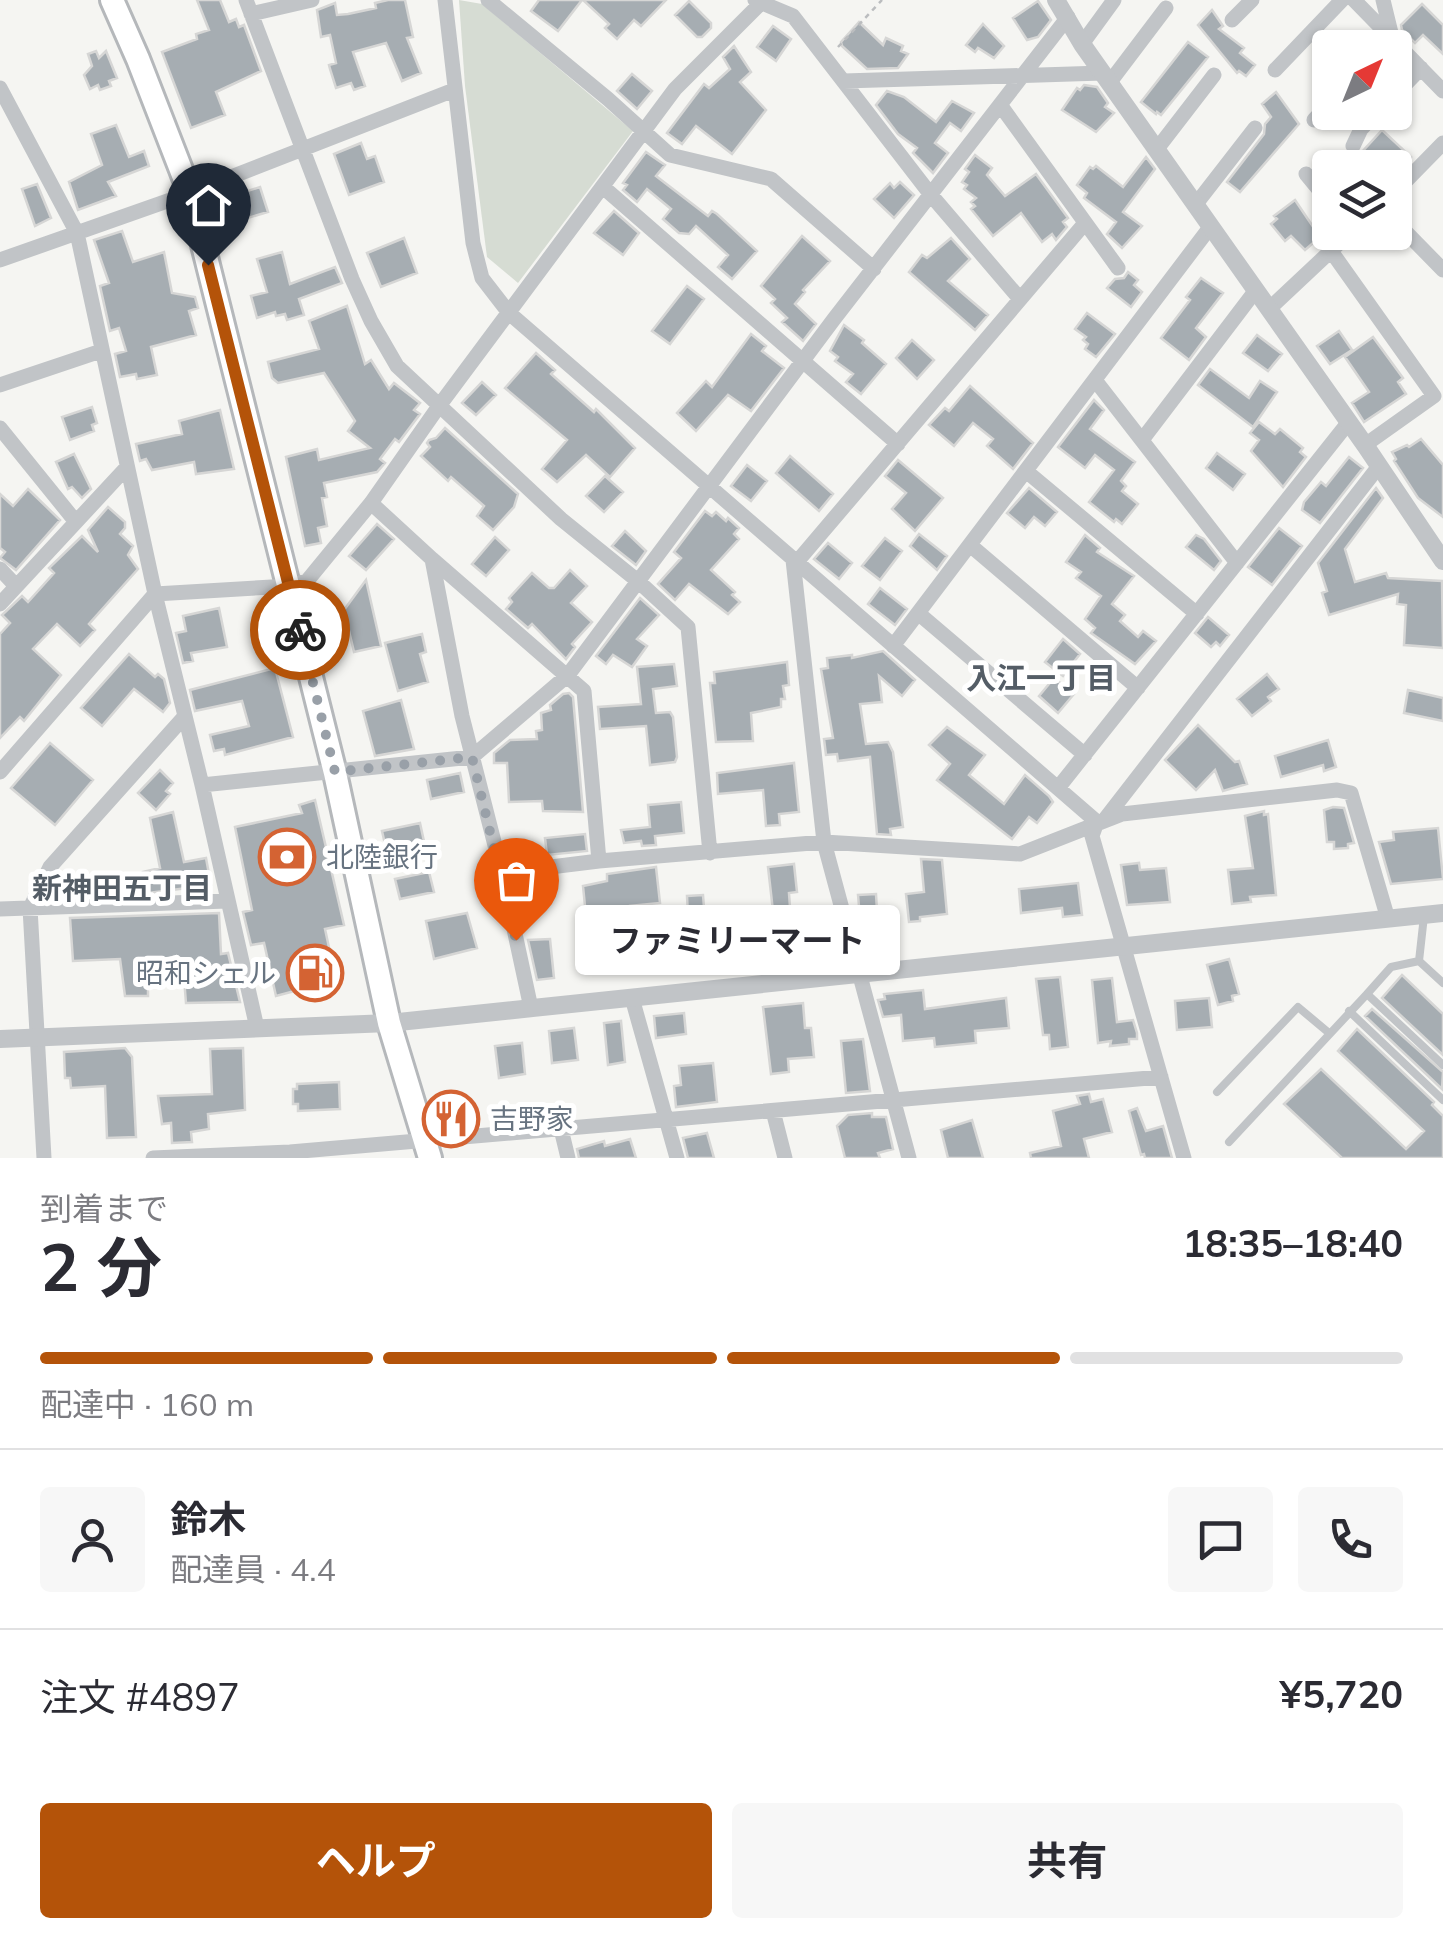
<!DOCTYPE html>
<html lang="ja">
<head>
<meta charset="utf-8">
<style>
	body { margin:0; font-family:Mulish,"Noto Sans JP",sans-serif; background:#f7f7f7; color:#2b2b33; height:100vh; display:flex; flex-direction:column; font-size:38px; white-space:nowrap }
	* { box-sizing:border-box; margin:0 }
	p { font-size:32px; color:#7c7c81 }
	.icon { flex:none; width:55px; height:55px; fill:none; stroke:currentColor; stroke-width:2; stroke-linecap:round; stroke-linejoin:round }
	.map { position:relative; height:1158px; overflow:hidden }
	.panel { display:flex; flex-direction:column; background:#fff; flex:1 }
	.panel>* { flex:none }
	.needle { width:65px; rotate:43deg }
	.controls { position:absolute; left:1312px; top:30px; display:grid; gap:20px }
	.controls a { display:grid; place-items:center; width:100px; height:100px; border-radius:10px; background:#fff; box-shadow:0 2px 8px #0004; font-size:50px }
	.pin { position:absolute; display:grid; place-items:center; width:85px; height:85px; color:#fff; margin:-102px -42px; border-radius:50% 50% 50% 0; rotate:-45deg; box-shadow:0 0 10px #0007 }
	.pin .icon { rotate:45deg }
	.courier { position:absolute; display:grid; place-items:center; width:100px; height:100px; margin:-50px; border:8px solid #b45309; border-radius:50%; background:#fff; color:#222; box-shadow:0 2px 12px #0007 }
	.bubble { position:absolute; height:70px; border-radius:10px; background:#fff; box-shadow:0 2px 8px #0004; font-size:32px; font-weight:700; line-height:70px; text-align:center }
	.summary em { font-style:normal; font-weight:700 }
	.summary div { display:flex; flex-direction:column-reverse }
	.summary { display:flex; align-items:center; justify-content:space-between; height:170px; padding:0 40px }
	h1 { font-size:65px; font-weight:700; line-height:75px }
	.bar { display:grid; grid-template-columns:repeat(4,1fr); gap:15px 10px; align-content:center; height:120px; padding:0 40px }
	.bar i { height:12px; border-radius:8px; background:#e1e1e2 }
	.bar .on { background:#b45309 }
	.bar p { grid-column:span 4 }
	.line { display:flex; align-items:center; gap:25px; padding:0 40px; border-top:2px solid #e1e1e2 }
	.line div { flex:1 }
	.round { display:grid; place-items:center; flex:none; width:105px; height:105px; border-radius:10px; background:#f7f7f7 }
	.primary-button { display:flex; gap:20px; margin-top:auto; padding:20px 40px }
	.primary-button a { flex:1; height:115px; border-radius:10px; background:#b45309; color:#fff; font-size:40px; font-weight:700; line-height:115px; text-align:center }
	.primary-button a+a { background:#f7f7f7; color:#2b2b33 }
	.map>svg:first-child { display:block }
</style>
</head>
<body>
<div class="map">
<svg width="1443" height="1158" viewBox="0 0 1443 1158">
	<rect width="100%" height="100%" fill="#f5f5f2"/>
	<path fill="#d6dcd3" d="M459,0L482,4L633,131L518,283L487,257L465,86Z"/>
	<path fill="#a6adb2" stroke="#d6d6d5" stroke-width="2.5" d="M197,0H220L229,22L236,19L239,27L244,25L261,71L216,92L225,115L191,128L162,52L197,39L196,34L209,30Z
		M388,0H405L413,37L407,38L421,73L402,81L386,43L353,52L365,86L354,90L351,83L336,88L330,69L329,65L336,63L330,35L321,37L317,10L335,3L337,15L348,14L376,8L375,3Z
		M539,0H582L558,31L531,11Z
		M583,0H666L641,26L634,20L617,39L605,28L609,24Z
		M689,1L711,23V28L702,37H697L675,15Z
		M1038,1L1051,20L1038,37L1027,40L1013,18Z
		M1422,4L1443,25V54L1423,35L1415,43L1402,30L1401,25Z
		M1212,10L1223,26L1219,29L1244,48L1240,53L1255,65L1246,76L1239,71L1237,73L1198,25Z
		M859,22L883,45L886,38L903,46L901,51L908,54L898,68L867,69L842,46L841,42Z
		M983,24L1004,46L994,58L978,48L975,52L966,45Z
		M773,26L791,39L776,61L757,47Z
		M1188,42L1208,57L1161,115L1157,112L1156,114L1141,102Z
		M734,46L751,72L740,82L766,110L732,154L696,126L682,144L667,133L704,84L709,88L730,69L723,57Z
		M96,51L99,58L106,51L117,78L109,81L111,86L100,90L98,85L90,89L84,75L92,66L88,54Z
		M632,74L652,91L637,109L617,91Z
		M1084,85L1097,87L1108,103L1105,107L1114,113L1096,132L1062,110L1077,88L1080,90Z
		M887,91L904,97L936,122L952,101L974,113L961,131L950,123L935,143L948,153L933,173L913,153L917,148L898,134L876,105Z
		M1276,92L1299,124L1240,192L1227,182L1264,134L1265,124L1271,117L1262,104Z
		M116,125L129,157L144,151L149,166L108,182L116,196L78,210L69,182L102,165L91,134Z
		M1382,130L1411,157L1401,168H1379L1362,152Z
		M361,143L367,159L375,156L384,182L349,195L334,154Z
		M646,152L665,165L656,176L708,216L712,211L717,214L757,251L732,279L718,267L728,255L696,226L689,234L679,233L663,219L671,209L647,189L637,202L623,190L627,185L623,183Z
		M975,155L992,168L987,175L1005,196L1036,174L1068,218L1063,222L1067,227L1056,240L1052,234L1042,242L1021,213L993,236L971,209L975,206L971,202L976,198L964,189L967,185L962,182L969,172L965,169Z
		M1146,157L1155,169L1123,212L1142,226L1122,248L1107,234L1116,222L1084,198L1087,193L1077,185L1090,167L1093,169L1096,166L1123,187Z
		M900,182L914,195L894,218L874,199L890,183L894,188Z
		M37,184L51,218L35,226L22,189Z
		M260,187L268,212L224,225L220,204L227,202L226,198Z
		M1295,200L1320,237L1305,250L1291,236L1285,241L1271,224L1277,219L1274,216Z
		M614,211L639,233L623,255L594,233Z
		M122,231L133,262L164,252L172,293L195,297L198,308L189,311L196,335L151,347L157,375L137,379L136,374L120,377L115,354L126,351L119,328L110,331L100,286L109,283L94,240Z
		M802,236L830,261L803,290L805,292L795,304L816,324L803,341L782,322L787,318L771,303L775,299L761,286Z
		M404,238L417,273L381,287L367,253Z
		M951,238L970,259L948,281L988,315L975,330L909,272L922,255L927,258Z
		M282,252L290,284L335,267L342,283L299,299L304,315L287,320L285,314L276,316L275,312L257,318L251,296L267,292L257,259Z
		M1128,272L1138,280L1134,285L1142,292L1131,307L1107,288L1115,279L1124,278Z
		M1201,278L1223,293L1196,328L1206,337L1189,360L1161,338L1190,300L1186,297Z
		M687,286L704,299L670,344L652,331Z
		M347,306L365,364L371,360L389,389L394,383L420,403L414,410L420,414L399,442L395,439L380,459L385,463L377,472L324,483L327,497L322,498L327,526L318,528L321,543L305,546L286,457L317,449L319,460L370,448L348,431L355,421L324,373L278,383L272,378L268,362L319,349L309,321Z
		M1087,313L1115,334L1096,357L1085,349L1088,344L1083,340L1086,337L1075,329Z
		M844,325L864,340L862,343L886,364L861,394L846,382L853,374L835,361L838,357L830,351Z
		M1339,331L1352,350L1330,364L1317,346Z
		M751,334L766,346L762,351L784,368L751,411L728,395L696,431L677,413L706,381L712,387Z
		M1257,335L1282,354L1268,371L1243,353Z
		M1373,337L1403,378L1398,382L1406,394L1364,422L1352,403L1369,392L1345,357Z
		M912,340L934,360L917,379L896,358Z
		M536,353L555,370L551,374L594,412L596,409L635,448L610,477L586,455L557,482L542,469L567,440L505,388Z
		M1210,369L1249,398L1260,381L1277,392L1253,427L1198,385Z
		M482,382L496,395L476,415L462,403Z
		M970,386L1033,443L1013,469L987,446L993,439L973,423L954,446L929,425L945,408L949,411Z
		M1094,400L1104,410L1090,429L1135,462L1121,481L1126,486L1122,491L1138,504L1122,524L1116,519L1114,522L1089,502L1114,470L1095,455L1085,468L1058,447Z
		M92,407L97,423L92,425L94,431L70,440L62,417Z
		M220,410L234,469L196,474L194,462L152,470L146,459L140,461L136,444L182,434L179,421Z
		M1259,422L1275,434L1280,429L1303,448L1300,452L1306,457L1283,487L1251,451L1259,440L1250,433Z
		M445,428L518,494L514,507L493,530L477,516L484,506L451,477L448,481L421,456L430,447L427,443L429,440L436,438Z
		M1421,439L1443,465V517L1418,498L1394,461L1396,459L1392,452L1407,445L1409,447Z
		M1217,453L1245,474L1233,490L1206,468Z
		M74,454L91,489L82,498L72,487L68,489L56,462Z
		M790,456L833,494L819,511L776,473Z
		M1349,457L1363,468L1320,523L1302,510L1304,502L1321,482L1326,486Z
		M898,460L943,498L915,531L892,509L906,493L885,476Z
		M747,465L767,481L751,501L731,486Z
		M605,476L623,492L604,512L586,496Z
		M1029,488L1057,512L1045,526L1034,517L1025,528L1007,513Z
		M1376,488L1383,498L1345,549L1355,582L1386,573L1388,578L1442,581L1443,648L1404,645L1406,605L1397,604L1398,594L1329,615L1322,593L1327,591L1318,563Z
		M28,489L60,520L16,570L0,558L5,552L0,548V494L13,506Z
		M108,507L125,522V528L120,534L133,546L128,555L138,569L89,624L95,630L80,646L57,624L33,649L61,675L24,721L20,717L0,738V634L10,623L2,615L22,596L28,602L54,573L49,568L82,536L98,552L88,530Z
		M705,511L712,516L716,512L726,521L728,518L739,528L734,534L739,539L711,570L735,592L732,595L740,602L728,614L689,584L675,600L658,584L681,558L674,552Z
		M377,524L394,539L366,570L349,556Z
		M1279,528L1302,546L1272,585L1248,567Z
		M625,531L646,551L636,565L612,546Z
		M919,534L947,556L937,570L910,546Z
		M1085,535L1100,548L1097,552L1134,576L1112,604L1125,615L1120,621L1138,637L1143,631L1156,641L1135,664L1091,633L1095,628L1085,619L1101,596L1076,578L1081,572L1066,562Z
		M1196,535L1204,539L1221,561L1214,570L1186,547Z
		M495,537L509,550L486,576L472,564Z
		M885,538L902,551L880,580L862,566Z
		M828,543L852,563L839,579L814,559Z
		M570,570L587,586L571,603L592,622L572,644L575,647L566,659L532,624L528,628L506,609L512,602L509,598L532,573L549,588H554Z
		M366,580L381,646L354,652L344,610Z
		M880,588L907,609L895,625L868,604Z
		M640,598L659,615L637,639L647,646L632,667L613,655L606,664L596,656Z
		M219,608L227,647L191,653L193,661L183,663L176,633L186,631L183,616Z
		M1208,617L1229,635L1220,646L1216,642L1211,647L1195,633Z
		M422,634L426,652L420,654L428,682L398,691L385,643Z
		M1063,639L1080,654L1063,676L1045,662Z
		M883,651L915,680L902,696L879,676L882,702L860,704L866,744L888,742L893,752L903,827L890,829L891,835L877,834L870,757L838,761L837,754L826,755L824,739L833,738L821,669L828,668L827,658L852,655V658Z
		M129,654L155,677L158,674L164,679L170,703L163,712L134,689L102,726L81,708Z
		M787,662L789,685L783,686L785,699H781V707L751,713L753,741L716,742L710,683H715L714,672Z
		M674,664L677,686L653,689L656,713L670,712L673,717L677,757L675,762L650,765L646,726L600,729L598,707L641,704L637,667Z
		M275,668L293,737L225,755L224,749L214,751L210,735L249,726L242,701L195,711L190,690Z
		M1267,674L1279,689L1268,697L1271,701L1252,716L1237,699Z
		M1054,678L1074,694L1058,713L1039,696Z
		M1408,690L1443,698V721L1404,713Z
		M569,693L573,697L583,812L543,811L542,801L509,802L507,763H494V753L510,740L537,739L536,731L542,730L541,713L551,710L550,705L563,694Z
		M401,700L414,749L375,756L363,711Z
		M1198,725L1235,762L1239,761L1247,784L1223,791L1215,770L1196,790L1165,760Z
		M947,727L985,755L969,775L1004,804L1025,775L1049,796L1053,802L1037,823L1029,817L1012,839L937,780L950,764L929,745Z
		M1328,740L1336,767L1324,771L1323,765L1281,777L1275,756Z
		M50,743L93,780L55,825L11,788Z
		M794,763L799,812L779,814L780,825L766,826L763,790L718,794L717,773Z
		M160,770L173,783L166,791L170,794L156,810L138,793Z
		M460,773L464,792L431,799L427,780Z
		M315,800L344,925L325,929L336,980L276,996L264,943L251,945L243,912L252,910L235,827L302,813L299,805Z
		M681,802L684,833L655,836L656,845L642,846L641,841L624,843L621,830L650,827L648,805Z
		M1333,807L1344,808L1354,843L1348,844V848L1334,849V842H1327L1324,810Z
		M1264,811V815L1268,814L1276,895L1250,897L1251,902L1232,904L1228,870L1253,868L1245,816Z
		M173,812L184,862L206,858L211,885L148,893L143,872L160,868L150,818Z
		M420,823L425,846L387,853L382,831Z
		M1438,828L1443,879L1391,884L1379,842L1394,840L1393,832Z
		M585,834L587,851L547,855L545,838Z
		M921,859L942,860L947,914L920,917V921L909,922L906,894L924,892Z
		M1139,863L1140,870L1166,868L1170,902L1127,905L1121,865Z
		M794,864L797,892L789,893L791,922L832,918L834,941L776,946V941L747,943L749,954L733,958L728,955L727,945L686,949L683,915H688L687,896L703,895L705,920L730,919V912L773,911L768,867Z
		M656,867L660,903L630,906V930L606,933L604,919L586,916L583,886L607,881V874Z
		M429,872L434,892L400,899L395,879Z
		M1078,883L1082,915L1063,917L1062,908L1021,913L1019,889Z
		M876,894L878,928L861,929L858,895Z
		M219,913L221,954L228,953L240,1002L186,1003L184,978L148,980V996H125L120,959L73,961L70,918Z
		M467,913L477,948L434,959L426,921Z
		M550,939L554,978L537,980L528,940Z
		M1229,959L1239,994L1232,996L1233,1001L1218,1005L1207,965Z
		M1402,975L1443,1014V1055L1382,998Z
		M1060,977L1068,1047L1050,1049L1049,1035H1043L1036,979Z
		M1112,978L1117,1022L1133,1020L1137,1033V1039H1129V1044L1110,1046L1111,1041L1098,1043L1092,980Z
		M923,990L925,1009L1006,998L1009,1028L975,1031L976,1043L935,1047L934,1038L903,1041L901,1015L883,1017L878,1000L885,999L884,994Z
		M1209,998L1212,1027L1177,1030L1175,1001Z
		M803,1003L805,1028H811L814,1057L788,1059L789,1072L771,1074L763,1007Z
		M1372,1009L1443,1072L1442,1089L1365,1016Z
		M684,1013L686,1034L656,1038L654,1016Z
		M621,1021L625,1062L608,1065L604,1023Z
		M574,1028L578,1060L552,1063L549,1031Z
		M1357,1029L1434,1102L1432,1105L1443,1116V1158H1342L1284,1104L1321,1069L1406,1149L1424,1131L1338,1051Z
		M863,1039L870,1091L846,1093L841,1041Z
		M522,1043L525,1074L499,1078L495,1046Z
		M125,1048L132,1057L136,1137L107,1138L105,1086L71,1088L70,1078H65L64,1052Z
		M243,1048L245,1110L208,1114L209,1129L191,1132L192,1142L172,1143L171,1123L162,1124L158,1096L212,1094L210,1049Z
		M713,1063L717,1102L676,1107L674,1086L681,1085L679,1066Z
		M339,1082L340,1109L298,1111V1104H293V1089H297V1084Z
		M1089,1094L1091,1102L1103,1099L1112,1132L1084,1139L1089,1158H1031L1030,1153L1061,1146L1053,1111L1080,1104L1077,1096Z
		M1137,1108L1146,1131L1163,1126L1172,1158H1145L1144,1154L1141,1155L1129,1111Z
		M872,1113V1117H886L893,1149L878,1153L880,1158H845L837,1126L848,1115Z
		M972,1120L983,1158H948L941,1130Z
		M707,1133L714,1158H688L683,1138Z
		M630,1139L636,1158H579L577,1149L604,1141L605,1146Z"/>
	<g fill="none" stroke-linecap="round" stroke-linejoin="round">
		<g stroke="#b5b8bb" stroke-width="28">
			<path id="primary" d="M112,0L138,59L190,193L335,773L389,1023L430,1158"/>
		</g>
		<path stroke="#bbbdbf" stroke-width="2.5" stroke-dasharray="5 5" stroke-linecap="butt" d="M838,47L882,0"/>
		<path stroke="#c1c4c7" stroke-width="8" d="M1419,961L1424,916
			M1443,983L1419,961L1391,967L1367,994L1443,1065
			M1349,1011L1443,1100
			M1217,1092L1298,1007L1329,1033
			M1229,1142L1367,994"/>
		<path stroke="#c1c4c7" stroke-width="15" d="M246,0L352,279L371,321L397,366L561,519L639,582L688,627L710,853
			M445,0L473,243L482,278L509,313L1097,822
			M488,0L608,99L670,155L771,179L874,269
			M755,0L793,16L931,195L1020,299
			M1354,0L1443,91
			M1383,0L1392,37
			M251,14L312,0
			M1232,20L1252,0
			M1082,44L1114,0
			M1275,70L1342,0
			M844,81L1103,73
			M1110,82L1166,8
			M0,88L77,233L155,594L202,785L257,1028
			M1395,95L1421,68
			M1001,106L1118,268
			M1314,120L1330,103
			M1353,146L1361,129L1377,112
			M1157,149L1214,75
			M1306,174L1330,203
			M603,187L898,444
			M1395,192L1443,143
			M1196,204L1255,128
			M1395,221L1443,270
			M1331,251L1434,396L1365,445
			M0,260L190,193L454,90
			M1269,309L1351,232
			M1095,380L1237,563
			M0,385L101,351
			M0,428L76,522
			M1142,440L1256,290
			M1026,471L1197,614
			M371,503L432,559L462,716L502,873L531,1008
			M970,545L1138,688
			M432,559L584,691L599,861
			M793,560L824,842L909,1158
			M796,563L1085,223
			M0,569L16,586
			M0,604L127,467
			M918,613L1085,755
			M893,646L1211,226
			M0,772L155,594L289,586L307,581L371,503L439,406L675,89L761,3
			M202,785L472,757L568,675L834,319L1068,17
			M1058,788L1348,423
			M1105,819L1379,466
			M1097,822L1092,836L1184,1158
			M502,873L599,861L824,842L1020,854L1122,814L1337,790L1351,793L1388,919
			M0,909L227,901
			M632,998L677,1158
			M773,1111L785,1158
			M561,1129L568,1158
			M44,1158L30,908L50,867L185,716
			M153,1158L290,1152L1161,1077"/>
		<path stroke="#c1c4c7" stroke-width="18" d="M1056,0L1082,44L1365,445L1443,561
			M0,1039L389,1023L1443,913"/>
		<use href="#primary" stroke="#fff" stroke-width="22"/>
	</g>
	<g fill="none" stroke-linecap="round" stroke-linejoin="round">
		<path stroke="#99a0a8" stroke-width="10" stroke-dasharray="0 18" d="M300,630L335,772L472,757L516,940"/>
		<path stroke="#b45309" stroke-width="12" d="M208,265L300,630"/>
	</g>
	<defs>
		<g id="bank-ring" transform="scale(2.875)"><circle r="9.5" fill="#fff" stroke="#d46333" stroke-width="1.5"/><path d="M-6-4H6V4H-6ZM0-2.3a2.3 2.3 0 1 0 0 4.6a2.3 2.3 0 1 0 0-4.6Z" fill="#d46333"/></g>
		<g id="fuel-ring" transform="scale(2.875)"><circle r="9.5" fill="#fff" stroke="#d46333" stroke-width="1.5"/><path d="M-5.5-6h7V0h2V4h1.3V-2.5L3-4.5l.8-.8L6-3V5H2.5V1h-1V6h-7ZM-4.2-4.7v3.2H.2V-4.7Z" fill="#d46333"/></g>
		<g id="restaurant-ring" transform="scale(2.875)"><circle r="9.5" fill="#fff" stroke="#d46333" stroke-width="1.5"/><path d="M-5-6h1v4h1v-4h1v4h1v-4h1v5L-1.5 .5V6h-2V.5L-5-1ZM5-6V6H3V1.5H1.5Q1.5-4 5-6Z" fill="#d46333"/></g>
	</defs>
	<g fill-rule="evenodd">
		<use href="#bank-ring" x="287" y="857"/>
		<use href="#fuel-ring" x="315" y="973"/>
		<use href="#restaurant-ring" x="451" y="1119"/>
	</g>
	<g text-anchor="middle" stroke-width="10" stroke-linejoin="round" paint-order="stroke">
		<g font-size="28" fill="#677380" stroke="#fff" text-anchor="start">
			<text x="326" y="867">北陸銀行</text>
			<text x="276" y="983" text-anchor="end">昭和シェル</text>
			<text x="490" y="1129">吉野家</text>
		</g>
		<g font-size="30" font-weight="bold" fill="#545d66" stroke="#fff">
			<text x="1041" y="689">入江一丁目</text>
			<text x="122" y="899">新神田五丁目</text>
		</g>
	</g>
</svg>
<div class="controls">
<a><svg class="needle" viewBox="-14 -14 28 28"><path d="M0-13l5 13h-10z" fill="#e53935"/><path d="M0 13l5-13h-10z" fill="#7c7c81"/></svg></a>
<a><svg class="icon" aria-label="layers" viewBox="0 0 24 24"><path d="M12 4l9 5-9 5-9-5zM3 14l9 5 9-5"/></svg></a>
</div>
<div class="pin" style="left:516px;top:940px;background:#ea580c"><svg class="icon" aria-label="bag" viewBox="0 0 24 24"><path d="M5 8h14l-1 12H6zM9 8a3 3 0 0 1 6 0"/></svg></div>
<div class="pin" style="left:208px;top:265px;background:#1f2937"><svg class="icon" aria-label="home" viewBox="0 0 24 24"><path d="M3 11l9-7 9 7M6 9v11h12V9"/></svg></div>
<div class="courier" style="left:300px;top:630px"><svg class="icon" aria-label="bike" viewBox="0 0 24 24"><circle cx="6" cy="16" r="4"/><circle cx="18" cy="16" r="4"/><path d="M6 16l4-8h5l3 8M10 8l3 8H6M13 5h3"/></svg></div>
<div class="bubble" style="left:575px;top:905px;width:325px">ファミリーマート</div>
</div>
<section class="panel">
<div class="summary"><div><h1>2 分</h1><p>到着まで</p></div><em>18:35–18:40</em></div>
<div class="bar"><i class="on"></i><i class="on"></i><i class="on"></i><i></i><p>配達中 · 160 m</p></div>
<div class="line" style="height:180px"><a class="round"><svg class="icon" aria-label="person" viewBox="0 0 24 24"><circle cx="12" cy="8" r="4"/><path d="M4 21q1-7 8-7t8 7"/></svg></a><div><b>鈴木</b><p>配達員 · 4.4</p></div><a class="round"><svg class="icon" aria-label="chat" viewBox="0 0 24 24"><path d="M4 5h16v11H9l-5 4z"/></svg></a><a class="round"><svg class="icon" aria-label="phone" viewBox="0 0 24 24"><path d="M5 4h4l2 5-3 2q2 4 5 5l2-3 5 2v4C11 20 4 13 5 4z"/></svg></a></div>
<div class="line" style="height:130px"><div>注文 #4897</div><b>¥5,720</b></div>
<div class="primary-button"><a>ヘルプ</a><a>共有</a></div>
</section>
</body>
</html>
